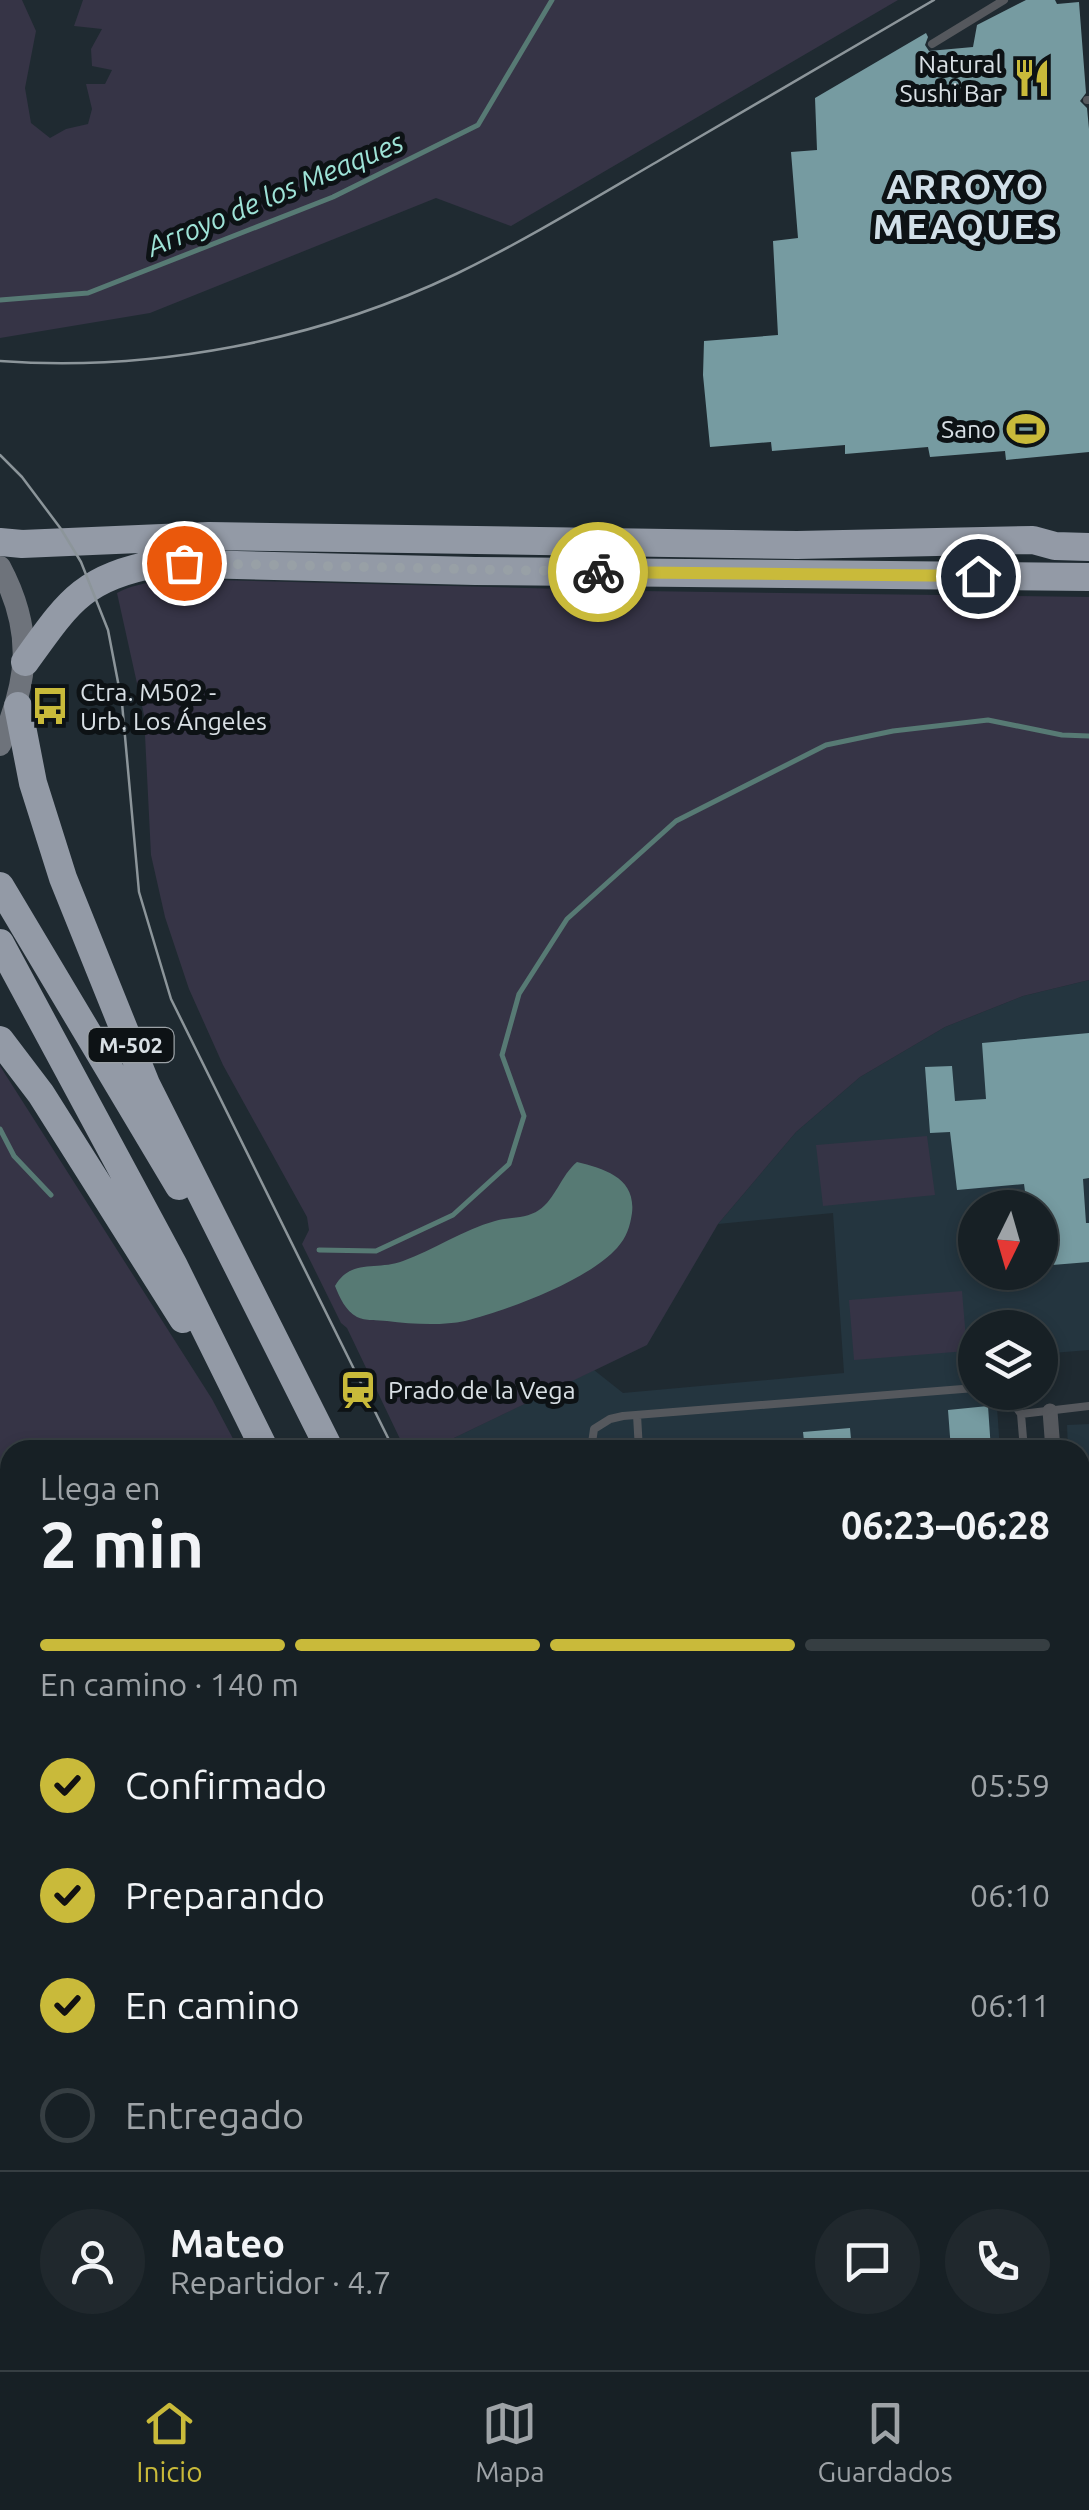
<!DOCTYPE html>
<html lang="es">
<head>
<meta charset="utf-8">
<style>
	body { margin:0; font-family:Ubuntu,sans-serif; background:#20282d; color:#f1f3f6; height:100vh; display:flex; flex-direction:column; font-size:38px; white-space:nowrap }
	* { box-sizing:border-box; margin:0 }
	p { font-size:32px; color:#9ea3a7 }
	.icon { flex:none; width:55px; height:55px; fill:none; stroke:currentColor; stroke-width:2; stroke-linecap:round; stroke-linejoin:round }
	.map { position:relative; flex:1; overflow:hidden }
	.sheet { position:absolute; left:0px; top:1440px; width:1090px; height:930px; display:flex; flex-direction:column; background:#172025; border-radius:30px 30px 0 0; box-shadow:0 5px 15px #0003,0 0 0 2px #363e42 }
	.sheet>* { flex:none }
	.needle { width:65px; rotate:185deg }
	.tools { position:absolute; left:958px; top:1190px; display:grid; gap:20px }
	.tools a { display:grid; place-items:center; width:100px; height:100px; border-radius:50%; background:#172025; box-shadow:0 5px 15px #0003,0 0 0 2px #363e42; font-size:50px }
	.pin { position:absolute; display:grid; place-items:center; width:85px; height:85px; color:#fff; margin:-42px; border:5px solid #fff; border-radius:50%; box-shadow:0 2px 10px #0007 }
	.courier { position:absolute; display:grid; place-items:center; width:100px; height:100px; margin:-50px; border:8px solid #c9ba3a; border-radius:50%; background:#fff; color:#222; box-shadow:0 2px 12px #0007 }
	.head em { font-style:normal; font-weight:700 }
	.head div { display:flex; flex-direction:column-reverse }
	.head { display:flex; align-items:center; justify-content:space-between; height:170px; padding:0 40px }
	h1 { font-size:65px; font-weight:700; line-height:75px }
	.bar { display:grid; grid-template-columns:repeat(4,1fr); gap:15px 10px; align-content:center; height:120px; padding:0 40px }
	.bar i { height:12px; border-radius:8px; background:#363e42 }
	.bar .active { background:#c9ba3a }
	.bar p { grid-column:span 4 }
	.line { display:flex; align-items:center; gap:25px; padding:0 40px; border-top:2px solid #363e42 }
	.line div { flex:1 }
	.round { display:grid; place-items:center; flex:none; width:105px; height:105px; border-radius:52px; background:#20282d }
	ol { padding:0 40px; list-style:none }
	li { display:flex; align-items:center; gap:30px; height:110px }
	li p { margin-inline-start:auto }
	li .icon { padding:10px; border-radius:50%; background:#c9ba3a; color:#111; stroke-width:4 }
	li:last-child { color:#9ea3a7 }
	li i { width:55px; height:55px; border:5px solid #363e42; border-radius:50% }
	.tabs { display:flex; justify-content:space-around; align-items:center; height:140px; border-top:2px solid #363e42; background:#172025; font-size:28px; color:#9ea3a7 }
	.tabs a { display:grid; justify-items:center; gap:5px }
	.tabs .active { color:#c9ba3a }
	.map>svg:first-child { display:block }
</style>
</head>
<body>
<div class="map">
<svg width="1089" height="2370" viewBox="0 0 1089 2370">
	<rect width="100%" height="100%" fill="#1f2a31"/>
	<path fill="#24353f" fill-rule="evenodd" d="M1089,980V1350L1040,1354V1328H975V1392L1034,1393L1035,1402L997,1407L1000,1450H429L594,1370L623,1393L844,1373L833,1213L718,1224L796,1132L860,1077L945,1027L1023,996ZM975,1208H1040V1272H975Z
		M1089,1424V1773L1080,1774V1450H1068L1067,1425Z"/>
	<path fill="#363446" d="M0,0H22L36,31L25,88L31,123L50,138L66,129L88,124L92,109L86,84H105L112,70L92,66L91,49L102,29L74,26L83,0H898L511,226L436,198L150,313L0,338Z
		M217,580L640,591L1089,597V980L1023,996L945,1027L860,1077L796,1132L718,1224L647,1345L429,1450H411L400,1439L347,1328L341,1323L302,1244L309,1230L307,1217L223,1065L189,989L165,917L151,855L144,715L117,593C147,577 183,581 217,580Z
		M0,1066L212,1399L239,1450H10V1676L0,1658Z
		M927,1136L935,1195L823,1206L816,1145Z
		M962,1291L967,1351L854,1360L849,1300Z
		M1080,1839H1089V2245L1080,2243Z"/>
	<path fill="#577a74" d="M577,1162C605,1169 636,1178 632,1213C630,1226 627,1237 617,1248C587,1281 508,1310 465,1321C441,1326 411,1324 387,1321C378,1320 365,1321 357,1317C345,1310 340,1298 335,1286C351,1258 377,1271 403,1261C433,1250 463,1230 495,1221C509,1217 526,1219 539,1210C555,1200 561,1175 577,1162Z"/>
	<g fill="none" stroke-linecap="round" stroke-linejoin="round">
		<path stroke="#577a74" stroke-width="5" d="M0,300L88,293L333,197L478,125L552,0
			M0,1129L14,1156L51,1195
			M319,1250L376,1251L453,1215L509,1164L524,1116L502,1055L519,994L567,919L676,821L826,745L893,731L988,720L1062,735L1089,736"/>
	</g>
	<path fill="#769ba1" d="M1026,0H1055L1057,4L1079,2L1086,93L1080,101L1087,108L1089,129V452L1006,460L1005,451L930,457L928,447L845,454V445L772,451L771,442L710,447L703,375L704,341L778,335L773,241L798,238L791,152L817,150L815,98L926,33L928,37L925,45L929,51L973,47L977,25Z
		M1089,1033V1178L1083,1179L1086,1223H1089V1262L1040,1266V1205L1027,1206L1024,1184L957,1190L950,1132L930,1133L925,1067L952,1066L955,1101L986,1099L982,1043Z
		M988,1406L991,1450H951L948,1410Z
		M850,1428L852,1450H805L803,1432Z"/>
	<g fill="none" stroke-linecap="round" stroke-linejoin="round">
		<path stroke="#55585d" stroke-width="8" d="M932,44L1004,0
			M1087,100H1089
			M1005,1392L1021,1414
			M637,1415L639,1450
			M591,1450L594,1429L610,1419L623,1416L975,1388
			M1024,1450L1021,1414L1089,1406"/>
		<path stroke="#55585d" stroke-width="15" d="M1050,1411L1053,1450
			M0,1668L10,1685
			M1080,1802L1089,1803
			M1080,1826L1089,1827
			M0,2034L10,2031
			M0,2171L10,2168
			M0,2306L10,2302
			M58,2360L60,2370
			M239,2360L241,2370
			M265,2360L267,2370"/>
		<path stroke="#6e737b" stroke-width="22" d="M0,567C34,631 29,681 0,745"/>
		<path stroke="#939aa6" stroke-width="28" d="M0,542L22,544L209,536L797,545L1033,540L1055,546L1089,547
			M25,662C69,601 82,578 159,563L475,571L1089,577
			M18,706L33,783L63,878L146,1084L330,1450
			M0,886L179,1186
			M0,943L174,1266L265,1450
			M0,1040L41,1094L183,1319
			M743,2360L748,2370
			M801,2360L806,2370"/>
		<path stroke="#8c959a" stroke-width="2.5" d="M0,361C154,372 316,341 456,274C526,240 593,199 660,160C752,106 843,53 934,0
			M0,455L22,477L61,529L81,562L108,630L122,703L139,892L171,999L394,1450
			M711,2360L716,2370"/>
	</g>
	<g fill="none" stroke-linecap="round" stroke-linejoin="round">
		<path stroke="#98a0a6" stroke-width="10" stroke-dasharray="0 18" d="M184,563L598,572"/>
		<path stroke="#c9ba3a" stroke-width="12" d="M598,572L978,576"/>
	</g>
	<defs>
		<g id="restaurant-bare" transform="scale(3)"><path d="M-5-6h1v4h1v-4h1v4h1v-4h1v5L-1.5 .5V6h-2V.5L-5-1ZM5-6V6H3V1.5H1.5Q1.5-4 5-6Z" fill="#c9ba3a" stroke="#0d1215" stroke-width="2.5" paint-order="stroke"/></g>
		<g id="stadium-bare" transform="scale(3)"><path d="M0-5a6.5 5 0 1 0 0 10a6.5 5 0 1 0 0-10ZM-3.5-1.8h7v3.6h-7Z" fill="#c9ba3a" stroke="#0d1215" stroke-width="2.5" paint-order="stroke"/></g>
		<g id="bus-bare" transform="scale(3)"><path d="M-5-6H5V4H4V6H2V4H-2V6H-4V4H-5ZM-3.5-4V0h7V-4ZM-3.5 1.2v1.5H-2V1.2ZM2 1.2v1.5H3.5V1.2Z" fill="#c9ba3a" stroke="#0d1215" stroke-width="2.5" paint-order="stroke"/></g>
		<g id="station-bare" transform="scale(3)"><path d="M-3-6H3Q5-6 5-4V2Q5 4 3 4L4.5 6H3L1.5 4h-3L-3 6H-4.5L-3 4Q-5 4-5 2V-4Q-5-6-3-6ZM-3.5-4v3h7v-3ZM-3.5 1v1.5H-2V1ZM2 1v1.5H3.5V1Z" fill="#c9ba3a" stroke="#0d1215" stroke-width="2.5" paint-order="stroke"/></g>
	</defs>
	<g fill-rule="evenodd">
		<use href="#restaurant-bare" x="1032" y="78"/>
		<use href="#stadium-bare" x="1026" y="429"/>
		<use href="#bus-bare" x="50" y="706"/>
		<use href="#station-bare" x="358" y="1390"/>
	</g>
	<g text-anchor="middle" stroke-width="10" stroke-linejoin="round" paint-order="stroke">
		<rect fill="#0d1215" stroke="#9ca2a7" stroke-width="2.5" x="88.5" y="1028" width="85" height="34" rx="8"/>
		<g font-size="22" font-weight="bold" fill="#d9e0e5">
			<text x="131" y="1053">M-502</text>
		</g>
		<g font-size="25" fill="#d9e0e5" stroke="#0d1215" text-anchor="end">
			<text x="1002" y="73">Natural<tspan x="1002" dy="29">Sushi Bar</tspan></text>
			<text x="996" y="438">Sano</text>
			<text x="80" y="701" text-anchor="start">Ctra. M502 -<tspan x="80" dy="29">Urb. Los Ángeles</tspan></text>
			<text x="388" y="1399" text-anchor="start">Prado de la Vega</text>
		</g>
		<g font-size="28" font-style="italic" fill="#9ee3d7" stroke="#0d1215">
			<text transform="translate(275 194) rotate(-23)" y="10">Arroyo de los Meaques</text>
		</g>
		<g font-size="35" font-weight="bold" letter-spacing="2.5" fill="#d1dfe8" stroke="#0d1215">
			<text x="966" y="199">ARROYO<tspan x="966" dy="40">MEAQUES</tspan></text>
		</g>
	</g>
</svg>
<div class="tools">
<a><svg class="needle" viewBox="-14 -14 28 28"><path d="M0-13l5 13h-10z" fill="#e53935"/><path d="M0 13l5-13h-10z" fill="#9ea3a7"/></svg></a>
<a><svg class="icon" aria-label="layers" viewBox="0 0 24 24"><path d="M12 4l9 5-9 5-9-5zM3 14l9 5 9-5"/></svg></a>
</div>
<div class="pin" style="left:184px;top:563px;background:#ea580c"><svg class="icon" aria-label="bag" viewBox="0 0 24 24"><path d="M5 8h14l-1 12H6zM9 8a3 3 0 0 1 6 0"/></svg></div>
<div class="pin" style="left:978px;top:576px;background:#1f2937"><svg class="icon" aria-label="home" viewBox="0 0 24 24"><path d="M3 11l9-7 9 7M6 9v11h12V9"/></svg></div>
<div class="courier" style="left:598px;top:572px"><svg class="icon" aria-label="bike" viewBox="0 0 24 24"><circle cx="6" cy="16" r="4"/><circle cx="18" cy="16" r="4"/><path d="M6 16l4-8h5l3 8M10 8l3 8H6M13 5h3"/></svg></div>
<section class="sheet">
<div class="head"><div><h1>2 min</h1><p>Llega en</p></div><em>06:23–06:28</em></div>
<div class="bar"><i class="active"></i><i class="active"></i><i class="active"></i><i></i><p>En camino · 140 m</p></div>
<ol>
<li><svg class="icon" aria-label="check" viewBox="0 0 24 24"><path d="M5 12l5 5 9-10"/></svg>Confirmado<p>05:59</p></li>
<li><svg class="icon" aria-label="check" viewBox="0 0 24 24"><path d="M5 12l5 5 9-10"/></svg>Preparando<p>06:10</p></li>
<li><svg class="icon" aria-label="check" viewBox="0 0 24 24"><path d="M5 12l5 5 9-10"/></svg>En camino<p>06:11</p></li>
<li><i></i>Entregado</li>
</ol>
<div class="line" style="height:180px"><a class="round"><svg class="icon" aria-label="person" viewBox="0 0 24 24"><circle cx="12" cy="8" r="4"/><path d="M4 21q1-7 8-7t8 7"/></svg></a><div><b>Mateo</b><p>Repartidor · 4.7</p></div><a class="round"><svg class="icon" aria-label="chat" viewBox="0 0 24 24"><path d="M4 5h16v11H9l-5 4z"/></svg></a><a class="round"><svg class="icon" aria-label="phone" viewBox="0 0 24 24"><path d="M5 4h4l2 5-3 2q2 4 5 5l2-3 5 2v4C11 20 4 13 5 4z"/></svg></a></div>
</section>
</div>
<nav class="tabs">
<a class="active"><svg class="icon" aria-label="home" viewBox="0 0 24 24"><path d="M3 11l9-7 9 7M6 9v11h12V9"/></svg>Inicio</a>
<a><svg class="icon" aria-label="map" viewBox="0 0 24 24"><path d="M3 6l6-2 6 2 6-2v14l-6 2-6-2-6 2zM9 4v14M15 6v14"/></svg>Mapa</a>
<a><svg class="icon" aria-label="saved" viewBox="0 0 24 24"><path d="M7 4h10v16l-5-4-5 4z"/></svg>Guardados</a>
</nav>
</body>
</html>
